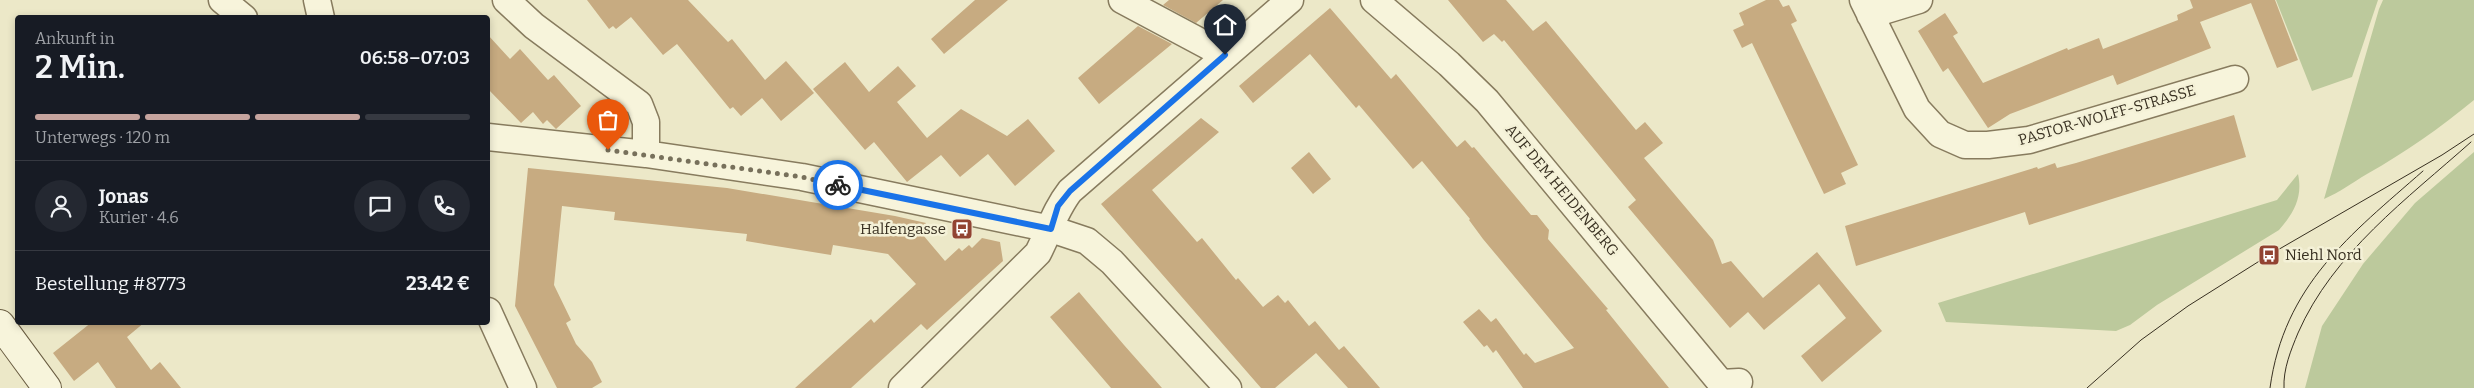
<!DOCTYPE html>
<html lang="de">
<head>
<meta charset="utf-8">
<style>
	body { margin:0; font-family:Bitter,serif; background:#242831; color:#f1f3f6; height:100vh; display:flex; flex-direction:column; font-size:19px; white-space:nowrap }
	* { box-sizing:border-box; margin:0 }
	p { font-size:16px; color:#9ea1a6 }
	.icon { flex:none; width:28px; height:28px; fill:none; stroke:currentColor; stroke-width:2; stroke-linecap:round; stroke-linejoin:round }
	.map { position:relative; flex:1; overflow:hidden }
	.sheet { position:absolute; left:15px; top:15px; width:475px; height:310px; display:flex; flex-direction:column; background:#171b24; border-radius:5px; box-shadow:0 2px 8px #0003 }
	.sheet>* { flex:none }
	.pin { position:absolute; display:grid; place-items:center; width:42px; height:42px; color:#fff; margin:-51px -21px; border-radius:50% 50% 50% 0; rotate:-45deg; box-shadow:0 0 5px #0007 }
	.pin .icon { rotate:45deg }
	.courier { position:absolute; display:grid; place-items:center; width:50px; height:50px; margin:-25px; border:4px solid #1a73e8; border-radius:50%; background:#fff; color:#222; box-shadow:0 1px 6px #0007 }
	.summary em { font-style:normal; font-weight:600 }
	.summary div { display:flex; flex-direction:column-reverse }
	.summary { display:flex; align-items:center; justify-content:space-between; height:85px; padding:0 20px }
	h1 { font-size:32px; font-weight:600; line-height:38px }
	.bar { display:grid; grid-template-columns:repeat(4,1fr); gap:8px 5px; align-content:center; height:60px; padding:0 20px }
	.bar i { height:6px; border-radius:4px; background:#363941 }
	.bar .selected { background:#c6a49e }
	.bar p { grid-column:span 4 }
	.line { display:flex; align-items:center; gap:12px; padding:0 20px; border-top:1px solid #363941 }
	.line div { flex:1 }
	.round { display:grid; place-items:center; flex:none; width:52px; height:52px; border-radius:26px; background:#242831 }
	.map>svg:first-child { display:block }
</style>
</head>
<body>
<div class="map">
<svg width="2474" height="388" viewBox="0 0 2474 388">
	<rect width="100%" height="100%" fill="#ece8c8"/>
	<path fill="#bcc99c" d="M2276,0H2378L2352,77L2312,91Z
		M2383,0H2474V100C2440,128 2406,152 2367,174C2352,183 2340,192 2324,199L2379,9Z
		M2474,152V388H2305L2322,326L2363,264L2415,203Z
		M2298,174C2303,197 2294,213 2279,230L2157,305L2130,325L2116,331L1946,322L1938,303L2277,200Z"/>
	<path fill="#c7ab81" d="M587,0H688L728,42L732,39L765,80L786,61L814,93L781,121L762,98L741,116L733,107L730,109L677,44L663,55L631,17L616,29L613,26L609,29Z
		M975,0H1008L944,54L931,39Z
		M1169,0H1223L1196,23L1163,5Z
		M1448,0H1506L1533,31L1546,21L1636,130L1645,122L1663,143L1644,158L1713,240L1722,264L1731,261L1763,298L1817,252L1882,331L1822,382L1801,356L1846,318L1819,284L1764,330L1748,312L1730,328L1628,207L1636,200L1504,40L1502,42L1494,34L1483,42Z
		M1766,0H1779L1783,7L1789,5L1797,21L1791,24L1858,165L1841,173L1846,184L1824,194L1752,43L1742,48L1733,30L1744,25L1739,13Z
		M2190,0H2275L2298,60L2277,68L2251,3L2200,22L2211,48L2117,85L2113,75L2010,114L1988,128L1948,68L1943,72L1918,31L1945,13L1958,33L1953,36L1983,83L2067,48L2068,50L2099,38L2103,49L2178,20L2177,15L2193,8Z
		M1330,8L1391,79L1396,74L1457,147L1465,140L1472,148L1474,147L1531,215H1537L1549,230L1548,239L1608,309L1606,310L1669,388H1523L1496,350L1493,353L1487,345L1484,347L1463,322L1479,309L1491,322L1496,318L1524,355L1526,353L1535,363L1574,348L1483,239L1469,220L1470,219L1422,161L1413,169L1359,105L1356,108L1310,54L1253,103L1239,86Z
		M1138,26L1172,44L1099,104L1078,78Z
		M488,35L510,59L520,49L548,80L554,75L581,106L556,129L547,120L543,124L533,112L521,123L488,89Z
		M845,62L869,92L898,66L916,86L897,102L927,138L961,109L1007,136L1028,119L1055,151L1015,186L988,154L960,177L941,155L907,182L874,142L865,150L813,89Z
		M2234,115L2246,157L2029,225L2025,212L1856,266L1845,226L2037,167L2038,169L2055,163L2057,168L2076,163Z
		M1201,118L1219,132L1152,190L1197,242L1202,238L1236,280L1238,278L1263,307L1278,295L1285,303L1288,300L1309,326L1315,321L1339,350L1344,346L1380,388H1348L1316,353L1275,388H1261L1101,204Z
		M1309,152L1331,179L1313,194L1291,168Z
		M528,168L727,188L895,216L926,223L923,235L945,261L959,248L962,251L969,245L972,248L982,238L1000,242L1003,261L927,330L921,324L851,388H795L871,319L874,323L916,284L888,254L833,245L831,255L746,241L747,234L614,220L615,212L562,206L554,285L571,320L566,323L576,344L592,362L602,382L592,388H557L515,306Z
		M1079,292L1124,345L1162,388H1111L1050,317Z
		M92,322H145L127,337L151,370L160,362L181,388H116L98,362L74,381L53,353Z"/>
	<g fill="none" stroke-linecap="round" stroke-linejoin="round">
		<g stroke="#877b5e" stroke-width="29">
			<path id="street" d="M222,0L244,18
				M317,0L321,18
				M506,0L534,26L639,104L646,122V154
				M1122,0L1225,55
				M1374,0L1449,64L1487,101L1721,383L1739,382
				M1863,0L1917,109L1940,134L1965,145H1988L2029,140L2235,79
				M1870,15L1919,0
				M488,137L646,154L802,177L1051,229L1087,241L1112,262L1228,388
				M488,311L523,388
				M902,388L1038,253C1049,232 1055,210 1070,191L1290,0"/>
		</g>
		<g stroke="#695c41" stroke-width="30">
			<path id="secondary" d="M0,324L47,388"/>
		</g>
		<use href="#street" stroke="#f7f4db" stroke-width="26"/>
		<use href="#secondary" stroke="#f7f4db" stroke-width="28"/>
		<path stroke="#383021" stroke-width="1" d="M2087,388L2141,340L2188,306L2269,255L2442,155L2474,134
			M2270,388C2284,285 2350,235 2423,171
			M2284,388C2283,369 2291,350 2298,333C2333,253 2407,199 2471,142"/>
	</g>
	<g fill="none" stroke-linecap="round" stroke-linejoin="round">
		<path stroke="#77705b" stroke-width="5" stroke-dasharray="0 9" d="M608,150L802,177L838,185"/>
		<path stroke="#1a73e8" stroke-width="6" d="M838,185L1051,229L1058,206L1070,191L1225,55"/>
	</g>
	<defs>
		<g id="bus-square" transform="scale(1.125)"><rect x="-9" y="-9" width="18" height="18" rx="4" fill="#924332" stroke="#f4f1d7"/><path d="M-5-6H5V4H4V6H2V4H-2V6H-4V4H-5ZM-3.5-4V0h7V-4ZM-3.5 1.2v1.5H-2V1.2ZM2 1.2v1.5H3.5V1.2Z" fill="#fff"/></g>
	</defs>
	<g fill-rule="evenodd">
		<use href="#bus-square" x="962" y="229"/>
		<use href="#bus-square" x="2269" y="255"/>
	</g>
	<g text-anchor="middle" stroke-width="5" stroke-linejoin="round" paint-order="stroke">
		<g font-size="15" fill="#383021" stroke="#f4f1d7">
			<text transform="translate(2107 115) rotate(-16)" y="5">PASTOR-WOLFF-STRASSE</text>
			<text transform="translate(1562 190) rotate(50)" y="5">AUF DEM HEIDENBERG</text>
		</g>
		<g font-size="15" fill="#383021" stroke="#f4f1d7" text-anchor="end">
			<text x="946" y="234">Halfengasse</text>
			<text x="2285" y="260" text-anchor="start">Niehl Nord</text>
		</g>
	</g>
</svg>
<div class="pin" style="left:608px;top:150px;background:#ea580c"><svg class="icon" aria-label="bag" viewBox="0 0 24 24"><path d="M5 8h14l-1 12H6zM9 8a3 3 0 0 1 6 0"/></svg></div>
<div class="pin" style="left:1225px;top:55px;background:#1f2937"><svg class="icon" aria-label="home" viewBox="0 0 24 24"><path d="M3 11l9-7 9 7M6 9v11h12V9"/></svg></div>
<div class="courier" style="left:838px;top:185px"><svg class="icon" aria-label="bike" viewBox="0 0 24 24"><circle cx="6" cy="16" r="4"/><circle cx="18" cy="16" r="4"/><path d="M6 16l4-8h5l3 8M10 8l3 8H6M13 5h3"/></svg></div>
<section class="sheet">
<div class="summary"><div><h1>2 Min.</h1><p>Ankunft in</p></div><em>06:58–07:03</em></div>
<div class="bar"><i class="selected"></i><i class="selected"></i><i class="selected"></i><i></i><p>Unterwegs · 120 m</p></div>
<div class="line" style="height:90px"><a class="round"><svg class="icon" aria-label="person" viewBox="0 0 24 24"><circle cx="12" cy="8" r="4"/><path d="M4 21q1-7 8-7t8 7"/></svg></a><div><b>Jonas</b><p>Kurier · 4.6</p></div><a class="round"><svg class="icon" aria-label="chat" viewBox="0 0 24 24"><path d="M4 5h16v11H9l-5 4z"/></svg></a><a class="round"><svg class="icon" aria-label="phone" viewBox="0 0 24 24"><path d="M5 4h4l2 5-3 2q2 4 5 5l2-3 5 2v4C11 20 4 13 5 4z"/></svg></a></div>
<div class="line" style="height:65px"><div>Bestellung #8773</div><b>23.42 €</b></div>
</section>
</div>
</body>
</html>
